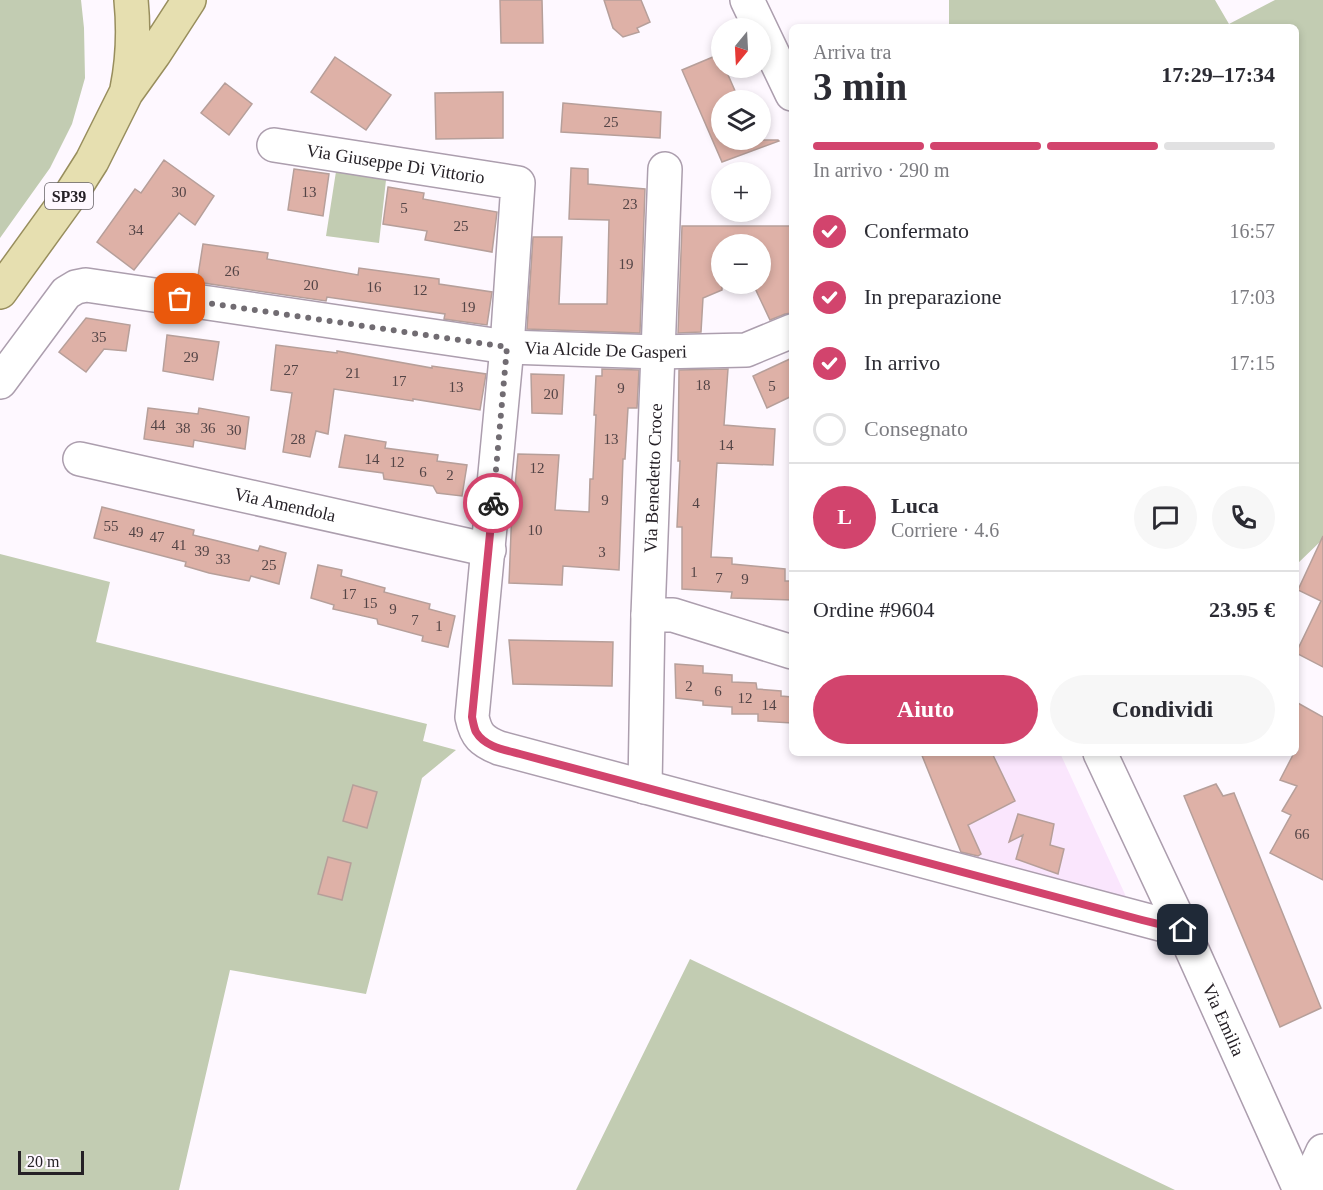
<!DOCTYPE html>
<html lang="it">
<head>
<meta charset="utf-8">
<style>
	body { margin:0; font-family:Georgia,serif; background:#f7f7f7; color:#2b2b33; height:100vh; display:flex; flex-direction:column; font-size:22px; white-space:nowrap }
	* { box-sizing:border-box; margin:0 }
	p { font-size:20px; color:#7c7c81 }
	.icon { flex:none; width:33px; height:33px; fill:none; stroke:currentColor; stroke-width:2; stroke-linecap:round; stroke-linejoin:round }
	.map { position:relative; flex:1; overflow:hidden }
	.side { position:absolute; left:789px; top:24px; width:510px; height:732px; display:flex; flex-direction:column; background:#fff; border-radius:9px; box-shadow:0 3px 9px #0003 }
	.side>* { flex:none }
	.needle { width:39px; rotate:198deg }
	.fabs { position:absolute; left:711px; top:18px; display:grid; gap:12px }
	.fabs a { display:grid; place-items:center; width:60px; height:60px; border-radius:50%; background:#fff; box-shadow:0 3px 9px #0003; font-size:30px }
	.scale { position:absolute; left:18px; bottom:15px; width:66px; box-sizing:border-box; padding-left:6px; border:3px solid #252026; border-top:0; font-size:16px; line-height:21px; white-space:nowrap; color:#252026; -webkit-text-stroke:4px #fef8ff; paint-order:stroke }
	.pin { position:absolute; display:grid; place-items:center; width:51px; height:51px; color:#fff; margin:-26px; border-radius:12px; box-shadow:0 3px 9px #0006 }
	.courier { position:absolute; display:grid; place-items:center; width:60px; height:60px; margin:-30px; border:4px solid #d2446d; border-radius:50%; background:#fff; color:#222; box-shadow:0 2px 8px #0007 }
	.summary em { font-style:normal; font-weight:700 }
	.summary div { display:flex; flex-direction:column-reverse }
	.summary { display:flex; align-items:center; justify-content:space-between; height:102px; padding:0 24px }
	h1 { font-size:39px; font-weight:700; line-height:45px }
	.bar { display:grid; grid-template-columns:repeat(4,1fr); gap:9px 6px; align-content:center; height:72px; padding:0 24px }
	.bar i { height:8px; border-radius:4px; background:#e1e1e2 }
	.bar .current { background:#d2446d }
	.bar p { grid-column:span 4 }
	.line { display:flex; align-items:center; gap:15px; padding:0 24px; border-top:2px solid #e1e1e2 }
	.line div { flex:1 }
	.round { display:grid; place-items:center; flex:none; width:63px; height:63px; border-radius:32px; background:#f7f7f7 }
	ol { padding:0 24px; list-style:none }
	li { display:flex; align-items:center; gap:18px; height:66px }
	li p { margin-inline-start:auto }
	li .icon { padding:6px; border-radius:50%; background:#d2446d; color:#fff; stroke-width:4 }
	li:last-child { color:#7c7c81 }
	li i { width:33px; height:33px; border:3px solid #e1e1e2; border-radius:50% }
	.action { display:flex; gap:12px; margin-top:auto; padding:12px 24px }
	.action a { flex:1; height:69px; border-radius:36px; background:#d2446d; color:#fff; font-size:24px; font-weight:700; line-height:69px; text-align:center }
	.action a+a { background:#f7f7f7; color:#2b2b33 }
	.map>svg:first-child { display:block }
</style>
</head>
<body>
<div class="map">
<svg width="1323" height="1190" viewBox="0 0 1323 1190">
	<rect width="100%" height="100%" fill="#fef8ff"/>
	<path fill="#fae6fd" d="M921,753H1060L1129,903L965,862Z"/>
	<path fill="#c2ccb2" d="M0,0H81L84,28L85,78L72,124L50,168L0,238Z
		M949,0H1215L1229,24L1275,0H1323V539L1296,565V27H949Z
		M337,165L387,171L379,243L326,236Z
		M0,554L110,582L96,642L427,724L423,741L456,750L422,778L366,994L230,970L179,1190H0Z
		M690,959L1175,1190H576Z"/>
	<path fill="#deb1a7" stroke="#b69f9a" stroke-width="1.5" d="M500,0H542L543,43H501Z
		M604,0H641L650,22L637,28L639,32L623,37L613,28Z
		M720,54L722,58V68H725L739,100H722V140H778L779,141L722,162L682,70Z
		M335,57L391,95L366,130L311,92Z
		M225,83L252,104L229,135L201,113Z
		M503,92V138L436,139L435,93Z
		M563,103L661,112L660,138L561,132Z
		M164,160L214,196L195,225L179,213L134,270L97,242L135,189L141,193Z
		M571,168L588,169V184L645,189L640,333L527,329L533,237H562L559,304H607L609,220L569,219Z
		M294,169L329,174L323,216L288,210Z
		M388,187L424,193L423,199L497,212L492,252L425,240L427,231L383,224Z
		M682,226H792V313L785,314L770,320L753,284H760V244H722V290L703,298L701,332L678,333Z
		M203,244L268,253L267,259L358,275L359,268L439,279V284L492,292L487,325L444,319L445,314L327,297L326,301L197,282Z
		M86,318L130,325L126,351L104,349L86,372L59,352Z
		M167,335L219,342L213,380L163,371Z
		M276,345L337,353V351L432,368V366L486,374L480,410L413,399V401L334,389L328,434L316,431L310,457L283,452L292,393L271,390Z
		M792,358V396L767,408L753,376Z
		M602,369L639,370L637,408H628L625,459H623L619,570L563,566L562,585L509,583L512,508L513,509L518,454L559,455L555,510L589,512L590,479H593L596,415H594L596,376H602Z
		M728,369L724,425L775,429L773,465L717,463L711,557L732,558V564L785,569V581H792V600L731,598L732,592L682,589V527H677L680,461H678L679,370Z
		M531,374L564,375L562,414L532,413Z
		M148,408L198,414L199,408L249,417L245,449L194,440L193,447L144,439Z
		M345,435L386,442L385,448L438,455L437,461L467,465L462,496L437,493L433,486L384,479L383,473L339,467Z
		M102,507L194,530L193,535L218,541L258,551L260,546L286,553L279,584L251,576L249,581L209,573L185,566L186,562L94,538Z
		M1323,536V667L1296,653L1321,601L1298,590Z
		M318,565L342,570L341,576L385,588L384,592L430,604L429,609L455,616L448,647L422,641L423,636L378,624L377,619L333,609L334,605L311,598Z
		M509,640L613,642L612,686L513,684Z
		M675,664L703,666V673L732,675V682L756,683L757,689L781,691V696L792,697V723L758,721V714H732V707L703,705V701L676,698Z
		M1296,702L1323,717V880L1270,853L1291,815L1282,811L1297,786L1280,780L1294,753H1296Z
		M921,753H992L1015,801L968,825L981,854L978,856L961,852Z
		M1216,784L1223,796L1234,793L1321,1008L1280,1027L1184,796Z
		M353,785L377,792L367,828L343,821Z
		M1018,814L1054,824L1050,845L1064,849L1058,874L1016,859L1023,835L1009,842Z
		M328,857L351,863L342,900L318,894Z"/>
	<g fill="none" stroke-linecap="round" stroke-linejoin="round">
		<g stroke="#ac9eae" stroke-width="36">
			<g id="minor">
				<path d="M747,0L792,94"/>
				<path id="s1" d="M274,145L518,183L507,347L472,717C476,736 482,741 499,748L1183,930"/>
				<path id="s2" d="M0,382L66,293L76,287L86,285L507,347L658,352L746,350L792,331"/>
				<path id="s3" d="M80,459L489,550"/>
				<path d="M648,615H673L792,652"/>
				<path id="s4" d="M1100,753L1183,930L1300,1190"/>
				<path id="s5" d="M645,787L648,615L665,169"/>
				<path d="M1305,1190L1323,1151"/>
			</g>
		</g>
		<g stroke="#988e5d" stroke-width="36">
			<path id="major" d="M127,89C133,59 134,30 131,0
				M0,292L73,191L92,161L126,93L154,54L189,0"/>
		</g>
		<use href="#minor" stroke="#fff" stroke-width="33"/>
		<use href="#major" stroke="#e6dfb0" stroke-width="33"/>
	</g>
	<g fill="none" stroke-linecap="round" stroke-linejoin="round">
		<path stroke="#716c72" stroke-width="6" stroke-dasharray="0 10.8" d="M180,299L507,347L493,503"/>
		<path stroke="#d2446d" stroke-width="8" d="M493,503L472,717C473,722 474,728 476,732C485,747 505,750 520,754L1142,920L1183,930"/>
	</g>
	<g text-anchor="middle" stroke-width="6" stroke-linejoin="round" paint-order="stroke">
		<g font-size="15" fill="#534446">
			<text x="611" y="127">25</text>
			<text x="179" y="197">30</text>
			<text x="309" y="197">13</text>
			<text x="630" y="209">23</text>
			<text x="404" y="213">5</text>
			<text x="461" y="231">25</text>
			<text x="136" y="235">34</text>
			<text x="626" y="269">19</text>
			<text x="232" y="276">26</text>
			<text x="311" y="290">20</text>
			<text x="374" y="292">16</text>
			<text x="420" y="295">12</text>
			<text x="468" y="312">19</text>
			<text x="99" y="342">35</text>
			<text x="191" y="362">29</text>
			<text x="291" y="375">27</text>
			<text x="353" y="378">21</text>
			<text x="399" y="386">17</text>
			<text x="703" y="390">18</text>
			<text x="772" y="391">5</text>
			<text x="456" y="392">13</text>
			<text x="621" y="393">9</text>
			<text x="551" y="399">20</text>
			<text x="158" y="430">44</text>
			<text x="183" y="433">38</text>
			<text x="208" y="433">36</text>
			<text x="234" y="435">30</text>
			<text x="298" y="444">28</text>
			<text x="611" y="444">13</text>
			<text x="726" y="450">14</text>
			<text x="372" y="464">14</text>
			<text x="397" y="467">12</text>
			<text x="537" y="473">12</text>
			<text x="423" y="477">6</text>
			<text x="450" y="480">2</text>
			<text x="605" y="505">9</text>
			<text x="696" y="508">4</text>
			<text x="111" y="531">55</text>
			<text x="535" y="535">10</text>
			<text x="136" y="537">49</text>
			<text x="157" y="542">47</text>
			<text x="179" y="550">41</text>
			<text x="202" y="556">39</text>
			<text x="602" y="557">3</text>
			<text x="223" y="564">33</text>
			<text x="269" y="570">25</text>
			<text x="694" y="577">1</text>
			<text x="719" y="583">7</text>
			<text x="745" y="584">9</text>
			<text x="349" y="599">17</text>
			<text x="370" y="608">15</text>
			<text x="393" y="614">9</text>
			<text x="415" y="625">7</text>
			<text x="439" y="631">1</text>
			<text x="689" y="691">2</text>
			<text x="718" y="696">6</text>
			<text x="745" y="703">12</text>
			<text x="769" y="710">14</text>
			<text x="1302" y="839">66</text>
		</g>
		<rect fill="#fef8ff" stroke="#666167" stroke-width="1.5" x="45" y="183" width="48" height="26" rx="4.5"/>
		<g font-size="16" font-weight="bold" fill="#252026">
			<text x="69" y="202">SP39</text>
		</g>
		<g font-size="18" fill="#252026" stroke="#fef8ff">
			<text dy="6" stroke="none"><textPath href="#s1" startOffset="123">Via Giuseppe Di Vittorio</textPath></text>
			<text dy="6" stroke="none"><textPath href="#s2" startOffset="657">Via Alcide De Gasperi</textPath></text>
			<text dy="6" stroke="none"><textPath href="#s5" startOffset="309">Via Benedetto Croce</textPath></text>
			<text dy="6" stroke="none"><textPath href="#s3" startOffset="210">Via Amendola</textPath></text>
			<text dy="6" stroke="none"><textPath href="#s4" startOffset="294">Via Emilia</textPath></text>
		</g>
	</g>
</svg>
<div class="fabs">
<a><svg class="needle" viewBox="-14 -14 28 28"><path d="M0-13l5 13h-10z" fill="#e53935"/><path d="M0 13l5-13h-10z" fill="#7c7c81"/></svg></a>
<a><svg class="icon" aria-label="layers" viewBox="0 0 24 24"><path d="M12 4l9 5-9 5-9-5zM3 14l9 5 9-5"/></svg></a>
<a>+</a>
<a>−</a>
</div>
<div class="scale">20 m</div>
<div class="pin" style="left:180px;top:299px;background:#ea580c"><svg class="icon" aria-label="bag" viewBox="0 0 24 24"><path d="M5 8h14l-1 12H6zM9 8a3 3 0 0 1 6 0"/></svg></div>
<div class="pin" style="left:1183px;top:930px;background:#1f2937"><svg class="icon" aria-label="home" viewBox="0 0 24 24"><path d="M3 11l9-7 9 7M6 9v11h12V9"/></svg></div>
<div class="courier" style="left:493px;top:503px"><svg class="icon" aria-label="bike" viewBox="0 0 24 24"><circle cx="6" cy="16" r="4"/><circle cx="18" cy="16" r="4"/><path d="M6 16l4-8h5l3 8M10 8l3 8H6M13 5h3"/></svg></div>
<section class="side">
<div class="summary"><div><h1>3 min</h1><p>Arriva tra</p></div><em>17:29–17:34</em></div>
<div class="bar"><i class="current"></i><i class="current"></i><i class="current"></i><i></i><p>In arrivo · 290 m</p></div>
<ol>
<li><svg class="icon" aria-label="check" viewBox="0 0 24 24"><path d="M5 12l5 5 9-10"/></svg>Confermato<p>16:57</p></li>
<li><svg class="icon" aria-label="check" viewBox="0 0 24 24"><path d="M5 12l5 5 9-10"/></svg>In preparazione<p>17:03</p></li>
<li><svg class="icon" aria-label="check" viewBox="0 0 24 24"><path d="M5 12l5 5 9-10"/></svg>In arrivo<p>17:15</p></li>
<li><i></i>Consegnato</li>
</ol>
<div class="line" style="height:108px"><b class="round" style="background:#d2446d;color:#fff">L</b><div><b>Luca</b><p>Corriere · 4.6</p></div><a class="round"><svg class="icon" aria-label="chat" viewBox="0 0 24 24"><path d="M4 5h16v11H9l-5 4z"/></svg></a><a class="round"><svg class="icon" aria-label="phone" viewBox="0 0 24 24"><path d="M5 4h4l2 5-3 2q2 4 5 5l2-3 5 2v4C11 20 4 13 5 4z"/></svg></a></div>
<div class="line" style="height:78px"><div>Ordine #9604</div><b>23.95 €</b></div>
<div class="action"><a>Aiuto</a><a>Condividi</a></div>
</section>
</div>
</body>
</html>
